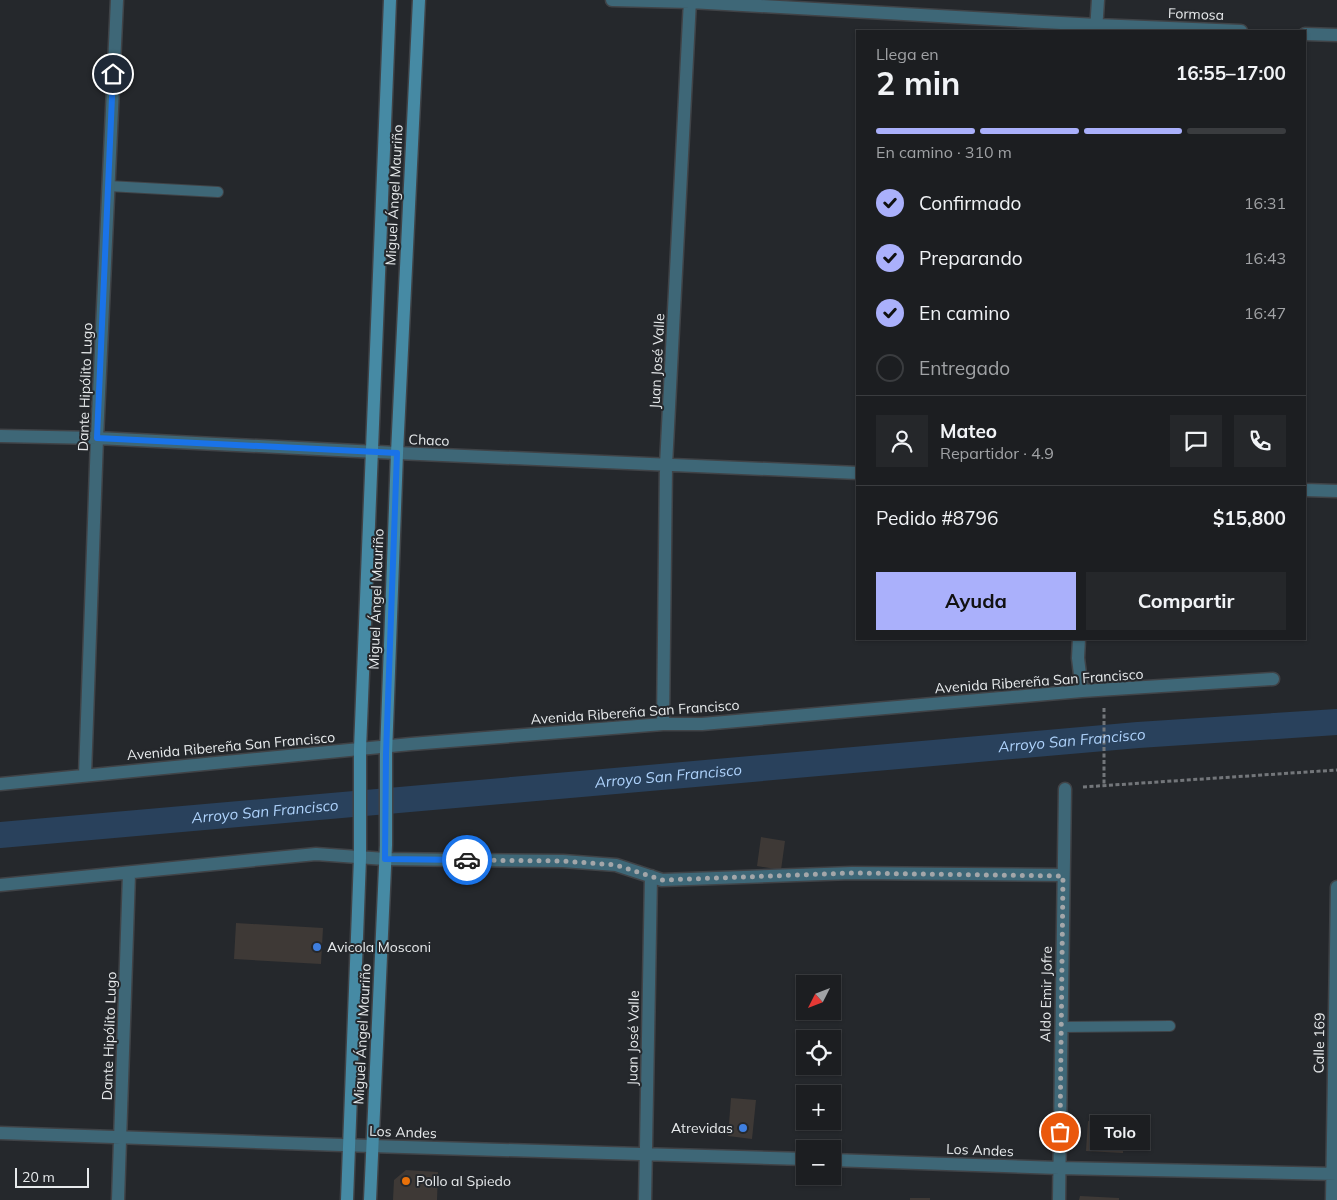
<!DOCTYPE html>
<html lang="es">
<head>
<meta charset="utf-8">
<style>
	body { margin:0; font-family:Mulish,sans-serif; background:#25272a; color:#f1f3f6; height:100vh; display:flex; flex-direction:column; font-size:19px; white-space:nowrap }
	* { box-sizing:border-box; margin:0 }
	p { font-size:16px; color:#a0a2a5 }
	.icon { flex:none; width:28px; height:28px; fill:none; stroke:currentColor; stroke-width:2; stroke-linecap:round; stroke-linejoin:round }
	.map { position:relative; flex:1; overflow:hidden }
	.panel { position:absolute; left:856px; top:30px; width:450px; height:610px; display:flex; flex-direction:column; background:#1c1e21; border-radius:0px; box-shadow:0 1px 4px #0004,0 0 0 1px #3a3c3f }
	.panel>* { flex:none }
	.needle { width:32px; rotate:228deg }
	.controls { position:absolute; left:796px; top:975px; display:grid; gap:10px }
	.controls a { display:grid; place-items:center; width:45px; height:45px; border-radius:0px; background:#1c1e21; box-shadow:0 1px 4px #0004,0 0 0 1px #3a3c3f; font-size:25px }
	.scale { position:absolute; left:15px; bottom:12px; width:74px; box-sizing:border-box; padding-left:5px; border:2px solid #e7eaec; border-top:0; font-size:14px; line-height:18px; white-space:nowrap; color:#e7eaec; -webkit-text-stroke:4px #25282c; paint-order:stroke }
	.pin { position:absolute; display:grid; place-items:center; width:42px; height:42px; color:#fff; margin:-21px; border:2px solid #fff; border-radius:50%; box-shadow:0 1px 5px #0007 }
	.courier { position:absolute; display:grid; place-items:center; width:50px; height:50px; margin:-25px; border:4px solid #1a73e8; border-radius:50%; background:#fff; color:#222; box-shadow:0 1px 6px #0007 }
	.bubble { position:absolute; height:35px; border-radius:0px; background:#1c1e21; box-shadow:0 1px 4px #0004,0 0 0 1px #3a3c3f; font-size:16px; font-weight:700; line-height:35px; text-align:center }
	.summary em { font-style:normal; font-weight:700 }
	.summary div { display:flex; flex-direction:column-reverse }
	.summary { display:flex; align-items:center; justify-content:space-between; height:85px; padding:0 20px }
	h1 { font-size:32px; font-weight:700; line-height:38px }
	.bar { display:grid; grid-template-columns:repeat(4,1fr); gap:8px 5px; align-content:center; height:60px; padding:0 20px }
	.bar i { height:6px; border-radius:4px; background:#3a3c3f }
	.bar .active { background:#aab0fb }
	.bar p { grid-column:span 4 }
	.line { display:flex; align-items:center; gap:12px; padding:0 20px; border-top:1px solid #3a3c3f }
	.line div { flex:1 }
	.round { display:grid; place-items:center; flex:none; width:52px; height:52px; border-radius:0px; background:#25272a }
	ol { padding:0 20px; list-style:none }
	li { display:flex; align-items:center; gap:15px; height:55px }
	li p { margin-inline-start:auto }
	li .icon { padding:5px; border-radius:50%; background:#aab0fb; color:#111; stroke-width:4 }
	li:last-child { color:#a0a2a5 }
	li i { width:28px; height:28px; border:2px solid #3a3c3f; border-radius:50% }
	.button { display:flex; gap:10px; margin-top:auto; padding:10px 20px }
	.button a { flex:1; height:58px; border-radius:0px; background:#aab0fb; color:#111; font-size:20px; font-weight:700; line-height:58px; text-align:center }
	.button a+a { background:#25272a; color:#f1f3f6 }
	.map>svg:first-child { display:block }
</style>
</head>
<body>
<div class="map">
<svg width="1337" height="1200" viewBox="0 0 1337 1200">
	<rect width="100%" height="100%" fill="#25282c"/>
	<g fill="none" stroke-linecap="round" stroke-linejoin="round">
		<path stroke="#29415c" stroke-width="26" id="s1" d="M0,835L1138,735L1337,722"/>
	</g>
	<path fill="#3e3936" d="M761,837L785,841L781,870L757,866Z
		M236,923L323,928L321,964L234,959Z
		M731,1098L756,1100L752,1139L728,1136Z
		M1088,1121L1124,1122L1123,1153L1086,1151Z
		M406,1170L438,1172L437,1200H393L394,1180Z
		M1080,1196L1119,1198V1200H1079Z
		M910,1198H930V1200H910Z"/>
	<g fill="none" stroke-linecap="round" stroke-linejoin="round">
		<g stroke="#404347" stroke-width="12">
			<path id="service" d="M108,186L218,192
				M1061,1027L1170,1026"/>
		</g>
		<g stroke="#404347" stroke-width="15">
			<path id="minor" d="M612,0L690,2L1097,25L1241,31
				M1096,31L1098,0
				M1305,34L1337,35
				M0,436L97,438L397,453L858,473
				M1305,490L1337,491
				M1079,639L1078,658L1082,691
				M663,724L666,465L690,0
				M85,775L97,438L117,0
				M0,784L411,744L663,724H702L1082,691L1273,679
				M0,885L316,854L385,859L563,861L616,865L662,880L852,873L1063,875
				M0,1133L371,1146L805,1159
				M832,1160L1059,1168L1337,1174
				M118,1200L129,874
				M645,1200L651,876
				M1059,1200L1065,789
				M1332,1200L1337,887"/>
		</g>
		<g stroke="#404347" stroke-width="15">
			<path id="secondary" d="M347,1200L360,858V749L390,0
				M370,1200L386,845V754L397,453L419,0"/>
		</g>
		<path stroke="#73767a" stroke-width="3" stroke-dasharray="4 2.5" stroke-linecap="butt" d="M1104,708V785
			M1083,787L1337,770"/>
		<use href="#service" stroke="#3e6777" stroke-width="10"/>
		<use href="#minor" stroke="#3e6777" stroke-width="12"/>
		<use href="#secondary" stroke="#468aa4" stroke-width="12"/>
	</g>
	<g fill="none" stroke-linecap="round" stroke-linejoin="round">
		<path stroke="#a3a6a9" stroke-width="5" stroke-dasharray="0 9" d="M467,860L563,861L616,865L662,880L852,873L1063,876L1060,1132"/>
		<path stroke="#1a73e8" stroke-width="6" d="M113,74L97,438L397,453L386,754L385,859L467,860"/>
	</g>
	<g fill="#3f7fe0" stroke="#25282c" stroke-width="2">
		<circle cx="317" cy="947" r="5"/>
		<circle cx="743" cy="1128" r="5"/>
	</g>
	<circle fill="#e8710a" stroke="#25282c" stroke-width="2" cx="406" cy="1181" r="5"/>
	<g text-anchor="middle" stroke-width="4" stroke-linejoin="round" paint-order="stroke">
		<g font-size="14" fill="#e7eaec" stroke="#25282c">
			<text transform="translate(1196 14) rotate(2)" y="5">Formosa</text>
			<text transform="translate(394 195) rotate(-87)" y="5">Miguel Ángel Mauriño</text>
			<text transform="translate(657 361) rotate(-87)" y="5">Juan José Valle</text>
			<text transform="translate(85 387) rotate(-88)" y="5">Dante Hipólito Lugo</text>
			<text transform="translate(429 440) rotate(2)" y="5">Chaco</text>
			<text transform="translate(376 599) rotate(-88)" y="5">Miguel Ángel Mauriño</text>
			<text transform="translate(1039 681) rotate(-4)" y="5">Avenida Ribereña San Francisco</text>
			<text transform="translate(635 712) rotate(-4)" y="5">Avenida Ribereña San Francisco</text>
			<text transform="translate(231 746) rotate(-5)" y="5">Avenida Ribereña San Francisco</text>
			<text transform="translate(1046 994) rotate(-89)" y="5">Aldo Emir Jofre</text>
			<text transform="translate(362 1034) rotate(-87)" y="5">Miguel Ángel Mauriño</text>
			<text transform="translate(109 1036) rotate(-88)" y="5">Dante Hipólito Lugo</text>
			<text transform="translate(633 1038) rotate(-89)" y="5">Juan José Valle</text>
			<text transform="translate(1319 1043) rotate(-89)" y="5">Calle 169</text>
			<text transform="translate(403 1132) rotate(2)" y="5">Los Andes</text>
			<text transform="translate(980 1150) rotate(2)" y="5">Los Andes</text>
		</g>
		<g font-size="14" fill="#e7eaec" stroke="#25282c" text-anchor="start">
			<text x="327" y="952">Avicola Mosconi</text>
			<text x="733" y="1133" text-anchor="end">Atrevidas</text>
			<text x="416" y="1186">Pollo al Spiedo</text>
		</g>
		<g font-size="15" font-style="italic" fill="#aed2fb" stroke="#25282c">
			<text dy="5" stroke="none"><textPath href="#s1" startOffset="1076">Arroyo San Francisco</textPath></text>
			<text dy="5" stroke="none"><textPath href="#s1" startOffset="671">Arroyo San Francisco</textPath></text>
			<text dy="5" stroke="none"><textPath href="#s1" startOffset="266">Arroyo San Francisco</textPath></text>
		</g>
	</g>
</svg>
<div class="controls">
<a><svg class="needle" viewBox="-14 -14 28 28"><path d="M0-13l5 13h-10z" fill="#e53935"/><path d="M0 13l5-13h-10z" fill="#a0a2a5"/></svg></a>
<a><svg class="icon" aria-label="locate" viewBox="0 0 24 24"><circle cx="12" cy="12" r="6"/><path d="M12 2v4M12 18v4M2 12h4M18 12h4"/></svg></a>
<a>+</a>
<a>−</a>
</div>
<div class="scale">20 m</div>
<div class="pin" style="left:1060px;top:1132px;background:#ea580c"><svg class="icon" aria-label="bag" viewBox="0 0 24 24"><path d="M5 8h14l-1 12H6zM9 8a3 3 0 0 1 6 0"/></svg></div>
<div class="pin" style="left:113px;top:74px;background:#1f2937"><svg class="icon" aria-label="home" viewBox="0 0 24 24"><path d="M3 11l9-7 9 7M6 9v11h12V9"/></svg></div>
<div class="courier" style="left:467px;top:860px"><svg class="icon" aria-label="car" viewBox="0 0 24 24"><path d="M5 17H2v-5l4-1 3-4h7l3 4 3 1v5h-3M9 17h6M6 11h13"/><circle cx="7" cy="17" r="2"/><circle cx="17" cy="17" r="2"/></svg></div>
<div class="bubble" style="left:1090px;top:1115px;width:60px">Tolo</div>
<section class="panel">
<div class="summary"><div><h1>2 min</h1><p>Llega en</p></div><em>16:55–17:00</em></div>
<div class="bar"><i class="active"></i><i class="active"></i><i class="active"></i><i></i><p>En camino · 310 m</p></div>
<ol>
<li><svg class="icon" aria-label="check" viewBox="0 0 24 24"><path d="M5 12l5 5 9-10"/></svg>Confirmado<p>16:31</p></li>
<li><svg class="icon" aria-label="check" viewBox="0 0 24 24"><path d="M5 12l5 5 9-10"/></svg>Preparando<p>16:43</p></li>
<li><svg class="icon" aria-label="check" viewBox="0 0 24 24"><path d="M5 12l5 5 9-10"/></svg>En camino<p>16:47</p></li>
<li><i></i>Entregado</li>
</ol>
<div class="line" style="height:90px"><a class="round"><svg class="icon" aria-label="person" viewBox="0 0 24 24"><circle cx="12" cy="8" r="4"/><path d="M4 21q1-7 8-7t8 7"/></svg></a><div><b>Mateo</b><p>Repartidor · 4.9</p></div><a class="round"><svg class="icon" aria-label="chat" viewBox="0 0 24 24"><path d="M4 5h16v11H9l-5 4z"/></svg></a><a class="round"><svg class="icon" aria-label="phone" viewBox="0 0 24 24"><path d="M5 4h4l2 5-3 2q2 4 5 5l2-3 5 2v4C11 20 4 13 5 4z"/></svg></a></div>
<div class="line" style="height:65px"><div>Pedido #8796</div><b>$15,800</b></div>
<div class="button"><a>Ayuda</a><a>Compartir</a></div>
</section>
</div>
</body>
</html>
